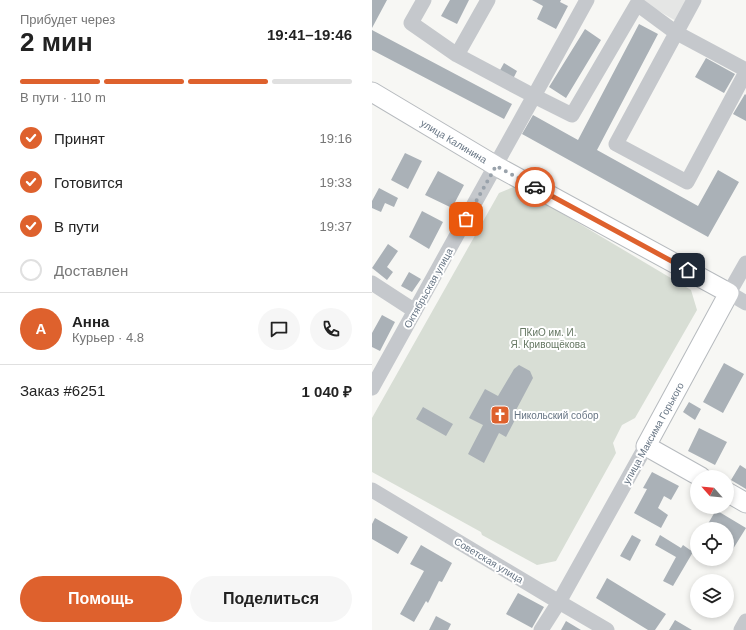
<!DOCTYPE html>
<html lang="ru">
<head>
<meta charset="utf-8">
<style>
	body { margin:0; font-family:Helvetica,sans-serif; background:#f6f6f6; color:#222; height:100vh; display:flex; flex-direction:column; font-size:15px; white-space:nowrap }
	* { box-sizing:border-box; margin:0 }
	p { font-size:13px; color:#767676 }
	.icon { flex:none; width:22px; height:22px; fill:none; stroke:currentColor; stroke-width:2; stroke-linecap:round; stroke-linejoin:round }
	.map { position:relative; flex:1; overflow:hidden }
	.details { display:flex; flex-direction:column; background:#fff; width:372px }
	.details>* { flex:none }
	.needle { width:26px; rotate:297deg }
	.tools { position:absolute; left:318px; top:470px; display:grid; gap:8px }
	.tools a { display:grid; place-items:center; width:44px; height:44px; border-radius:50%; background:#fff; box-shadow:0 2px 6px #0003; font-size:20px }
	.pin { position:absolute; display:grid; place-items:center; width:34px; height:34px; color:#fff; margin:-17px; border-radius:8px; box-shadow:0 2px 6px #0006 }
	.courier { position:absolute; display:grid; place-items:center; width:40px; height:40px; margin:-20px; border:3px solid #de612d; border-radius:50%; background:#fff; color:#222; box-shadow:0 1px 5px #0007 }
	.overview em { font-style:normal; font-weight:800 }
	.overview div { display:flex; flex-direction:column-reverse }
	.overview { display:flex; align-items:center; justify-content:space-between; height:68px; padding:0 20px }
	h1 { font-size:26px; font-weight:800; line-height:30px }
	.bar { display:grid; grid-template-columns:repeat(4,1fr); gap:6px 4px; align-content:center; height:48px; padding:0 20px }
	.bar i { height:5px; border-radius:3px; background:#e0e0e0 }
	.bar .on { background:#de612d }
	.bar p { grid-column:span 4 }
	.line { display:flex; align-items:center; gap:10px; padding:0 20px; border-top:1px solid #e0e0e0 }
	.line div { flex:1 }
	.round { display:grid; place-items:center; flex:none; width:42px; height:42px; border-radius:21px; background:#f6f6f6 }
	ol { padding:0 20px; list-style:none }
	li { display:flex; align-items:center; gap:12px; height:44px }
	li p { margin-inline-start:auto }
	li .icon { padding:4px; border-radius:50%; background:#de612d; color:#fff; stroke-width:4 }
	li:last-child { color:#767676 }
	li i { width:22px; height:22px; border:2px solid #e0e0e0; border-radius:50% }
	.primary-button { display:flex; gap:8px; margin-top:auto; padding:8px 20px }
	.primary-button a { flex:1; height:46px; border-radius:24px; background:#de612d; color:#fff; font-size:16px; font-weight:800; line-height:46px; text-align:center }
	.primary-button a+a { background:#f6f6f6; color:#222 }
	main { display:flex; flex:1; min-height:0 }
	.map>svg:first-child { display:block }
</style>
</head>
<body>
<main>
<section class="details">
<div class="overview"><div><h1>2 мин</h1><p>Прибудет через</p></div><em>19:41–19:46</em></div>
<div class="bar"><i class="on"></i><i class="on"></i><i class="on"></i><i></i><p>В пути · 110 m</p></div>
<ol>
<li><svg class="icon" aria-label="check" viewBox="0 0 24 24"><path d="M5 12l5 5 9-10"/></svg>Принят<p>19:16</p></li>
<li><svg class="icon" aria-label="check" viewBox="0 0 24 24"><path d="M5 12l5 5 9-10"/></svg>Готовится<p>19:33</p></li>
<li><svg class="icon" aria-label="check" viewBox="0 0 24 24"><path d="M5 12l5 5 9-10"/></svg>В пути<p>19:37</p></li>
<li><i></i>Доставлен</li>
</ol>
<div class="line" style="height:72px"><b class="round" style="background:#de612d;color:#fff">А</b><div><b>Анна</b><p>Курьер · 4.8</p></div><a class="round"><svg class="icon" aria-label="chat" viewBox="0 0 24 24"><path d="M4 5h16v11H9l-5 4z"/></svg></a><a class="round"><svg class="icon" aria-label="phone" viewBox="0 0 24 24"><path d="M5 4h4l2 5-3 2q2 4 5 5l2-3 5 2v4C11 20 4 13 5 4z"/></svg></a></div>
<div class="line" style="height:52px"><div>Заказ #6251</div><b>1 040 ₽</b></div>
<div class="primary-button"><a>Помощь</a><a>Поделиться</a></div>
</section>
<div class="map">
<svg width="374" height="630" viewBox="0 0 374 630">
	<rect width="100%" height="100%" fill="#f7f7f4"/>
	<path fill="#e5e6e5" d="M268,0H315L304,21Z"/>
	<path fill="#d8ded5" d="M144,186L319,290L325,310L263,418L250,425L241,443L244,453L184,561L165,565L110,535L109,532L0,472V418L127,193Z"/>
	<path fill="#aab1b7" d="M0,0H15L0,28Z
		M78,0H97L85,24L69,16Z
		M160,0H189L188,2L196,6L184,29L165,19L171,6Z
		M267,24L286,34L225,150L326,206L346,170L367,182L336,237L150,134L161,115L206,140Z
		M213,29L229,40L194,98L177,87Z
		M0,30L140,104L132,119L0,50Z
		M334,58L363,74L352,93L323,77Z
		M132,63L145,71L141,79L127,72Z
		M373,94L374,95V121L361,114Z
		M33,153L50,161L36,189L19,180Z
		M66,171L92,185L80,208L53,195Z
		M7,188L26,198L22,207L13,203L9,212L0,208V201Z
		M50,211L71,222L57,249L37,237Z
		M16,244L26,251L15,267L21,272L15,280L0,268Z
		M37,272L49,279L40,292L29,286Z
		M10,315L23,322L8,351L0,347V333Z
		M352,363L372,374L351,413L331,402Z
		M147,365L158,371L161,378L143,412L146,414L134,437L127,433L112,463L96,454L111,425L97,418L113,389L126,396L142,369Z
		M317,402L329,409L323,420L311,412Z
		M51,407L81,424L74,436L44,419Z
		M327,428L355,442L343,465L316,451Z
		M368,465L374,469V489L359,480Z
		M280,472L307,486L299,500L292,496L286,508L296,515L289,528L262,513L275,489L271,488Z
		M344,510L374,528L361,549L355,546V529H333Z
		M3,518L36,537L26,554L0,539V524Z
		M260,535L269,540L258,561L248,556Z
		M288,535L309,548L311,545L321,552L301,586L291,581L304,557L283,545Z
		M49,545L80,563L70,582L67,581L56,603L54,601L42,622L28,614L52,571L38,564Z
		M235,578L294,614L283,630H276L224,598Z
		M146,593L172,607L160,628L134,614Z
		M64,616L79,624L76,630H57Z
		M303,620L320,630H297Z
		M194,621L209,630H189Z"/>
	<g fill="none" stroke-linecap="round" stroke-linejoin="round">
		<g stroke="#b6babe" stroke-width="21">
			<path id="major" d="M0,92L124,166L357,293L274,446L329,477
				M355,492L374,503"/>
		</g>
		<path stroke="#c5c8cc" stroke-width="15" d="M52,0L39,23L85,55L162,96L215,0
			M322,0L244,144L315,182L374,72
			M85,55L116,0
			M374,263L357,293L374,303
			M0,283L43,311
			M0,388L162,96L200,115L265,4L303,32L374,70
			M0,490L187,602L235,630
			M169,630L187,602L274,446
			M369,630L374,621"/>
		<use href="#major" stroke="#fff" stroke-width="19"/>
	</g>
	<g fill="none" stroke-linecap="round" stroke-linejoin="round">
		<path stroke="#99a2ab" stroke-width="4" stroke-dasharray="0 7.2" d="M94,219L124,166L163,187"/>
		<path stroke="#de612d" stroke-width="5" d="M163,187L316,270"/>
	</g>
	<defs>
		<g id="church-square" transform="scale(1)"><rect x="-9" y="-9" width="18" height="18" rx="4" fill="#de612d" stroke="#fff"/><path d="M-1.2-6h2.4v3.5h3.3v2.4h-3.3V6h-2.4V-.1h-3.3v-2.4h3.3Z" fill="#fff"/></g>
	</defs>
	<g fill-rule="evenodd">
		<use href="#church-square" x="128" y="415"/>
	</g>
	<g text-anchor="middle" stroke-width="4" stroke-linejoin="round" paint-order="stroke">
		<g font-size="10" fill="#677584" stroke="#fff">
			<text transform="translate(82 141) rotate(31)" y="4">улица Калинина</text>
			<text transform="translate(56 288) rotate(-61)" y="4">Октябрьская улица</text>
			<text transform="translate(281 433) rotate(-61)" y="4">улица Максима Горького</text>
			<text transform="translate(117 560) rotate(31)" y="4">Советская улица</text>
		</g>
		<g font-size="10" fill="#657762" stroke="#fff">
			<text x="176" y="336">ПКиО им. И.<tspan x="176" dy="12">Я. Кривощёкова</tspan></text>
		</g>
		<g font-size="10" fill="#677584" stroke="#fff" text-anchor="start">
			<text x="142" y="419">Никольский собор</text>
		</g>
	</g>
</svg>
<div class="tools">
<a><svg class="needle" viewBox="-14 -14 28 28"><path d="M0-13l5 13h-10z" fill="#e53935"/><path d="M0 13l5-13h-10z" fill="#767676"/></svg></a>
<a><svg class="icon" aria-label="locate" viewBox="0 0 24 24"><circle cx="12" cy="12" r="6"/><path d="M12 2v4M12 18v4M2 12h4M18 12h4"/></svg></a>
<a><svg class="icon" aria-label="layers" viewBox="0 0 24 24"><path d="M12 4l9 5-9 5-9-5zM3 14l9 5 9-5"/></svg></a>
</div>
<div class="pin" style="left:94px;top:219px;background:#ea580c"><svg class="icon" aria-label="bag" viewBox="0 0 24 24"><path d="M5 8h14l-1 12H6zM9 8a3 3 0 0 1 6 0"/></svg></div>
<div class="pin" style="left:316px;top:270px;background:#1f2937"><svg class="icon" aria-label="home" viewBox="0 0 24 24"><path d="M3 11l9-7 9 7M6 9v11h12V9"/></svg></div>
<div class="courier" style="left:163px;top:187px"><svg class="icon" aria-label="car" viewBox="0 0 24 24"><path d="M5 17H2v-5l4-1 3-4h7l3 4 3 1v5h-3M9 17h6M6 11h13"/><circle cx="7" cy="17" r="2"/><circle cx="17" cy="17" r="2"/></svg></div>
</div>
</main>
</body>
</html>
